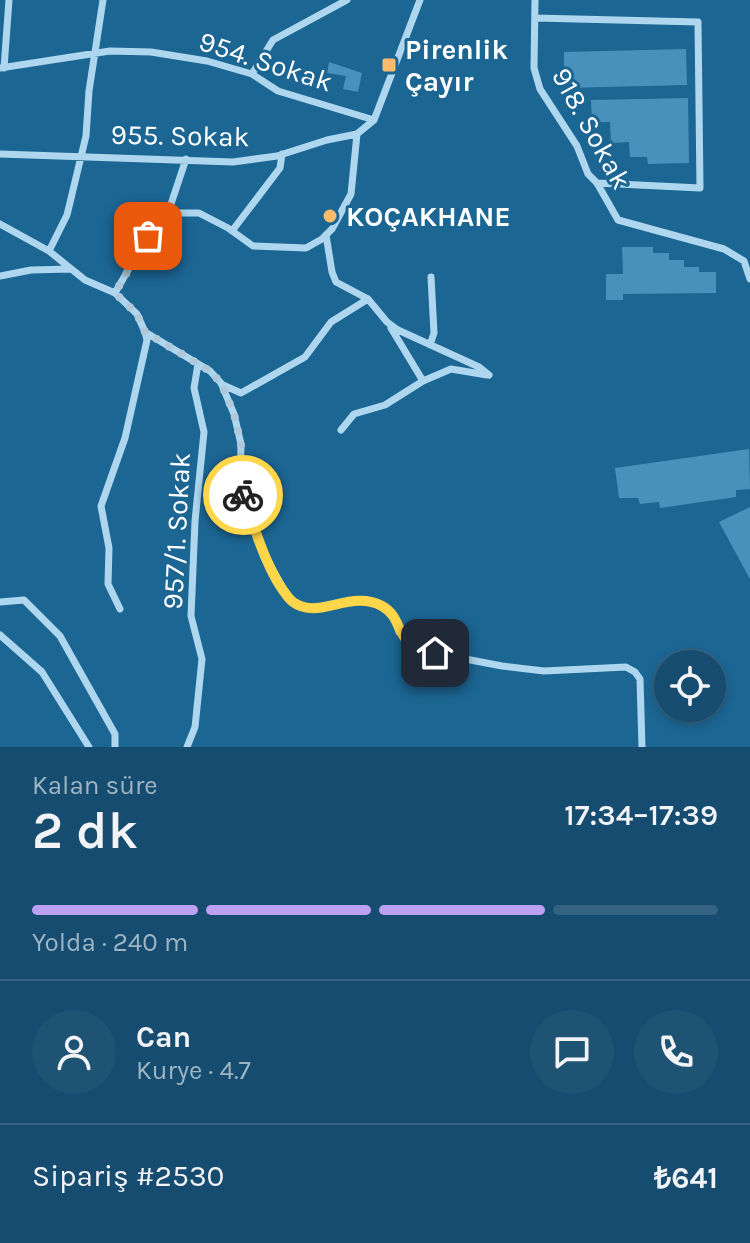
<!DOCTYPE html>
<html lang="tr">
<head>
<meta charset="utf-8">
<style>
	body { margin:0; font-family:Karla,sans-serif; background:#1e5374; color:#f1f3f6; height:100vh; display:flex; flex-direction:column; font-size:30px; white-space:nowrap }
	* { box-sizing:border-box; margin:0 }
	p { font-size:26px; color:#9db4c3 }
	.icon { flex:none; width:44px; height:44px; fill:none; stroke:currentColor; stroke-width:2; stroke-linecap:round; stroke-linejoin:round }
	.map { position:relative; height:747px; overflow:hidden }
	.drawer { display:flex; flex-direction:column; background:#154c6f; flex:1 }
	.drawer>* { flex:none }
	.tools { position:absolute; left:654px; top:650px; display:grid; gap:16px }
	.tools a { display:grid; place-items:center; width:72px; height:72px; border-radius:50%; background:#154c6f; box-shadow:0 4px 12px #0003,0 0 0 2px #346382; font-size:40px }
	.pin { position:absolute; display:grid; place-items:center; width:68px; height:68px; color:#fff; margin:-34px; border-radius:16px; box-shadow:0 4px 12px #0006 }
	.courier { position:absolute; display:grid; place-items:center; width:80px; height:80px; margin:-40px; border:6px solid #ffd54a; border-radius:50%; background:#fff; color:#222; box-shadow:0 2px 10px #0007 }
	.summary em { font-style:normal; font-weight:600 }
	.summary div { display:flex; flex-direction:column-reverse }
	.summary { display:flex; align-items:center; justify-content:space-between; height:136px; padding:0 32px }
	h1 { font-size:52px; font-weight:600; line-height:60px }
	.bar { display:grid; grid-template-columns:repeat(4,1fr); gap:12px 8px; align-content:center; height:96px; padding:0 32px }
	.bar i { height:10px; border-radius:6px; background:#346382 }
	.bar .selected { background:#bca0f2 }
	.bar p { grid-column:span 4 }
	.line { display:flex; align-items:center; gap:20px; padding:0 32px; border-top:2px solid #346382 }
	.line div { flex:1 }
	.round { display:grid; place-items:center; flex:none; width:84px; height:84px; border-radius:42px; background:#1e5374 }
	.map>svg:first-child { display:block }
</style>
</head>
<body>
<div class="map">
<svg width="750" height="747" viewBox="0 0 750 747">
	<rect width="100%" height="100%" fill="#1c6694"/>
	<path fill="#4991bd" d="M686,49L687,85L564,88V52Z
		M329,62L362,73L358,92L343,89L346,76L327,73Z
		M688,98L689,163L648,164L647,157H630L629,142L611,143L610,122H592L591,100Z
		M622,247H653V253H669V260H684V267H699V272H716V293L623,294V300H606V274H623Z
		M749,449L750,489L736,490V497L660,508L659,502L640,504L638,498H619L615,468Z
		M750,507V579L719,522Z"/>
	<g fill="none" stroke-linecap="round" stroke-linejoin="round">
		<path stroke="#aed7ef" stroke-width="7" d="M535,0L534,68L540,89L577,146L588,174L597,183L618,220L724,249L744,261L750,279
			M535,18L698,22L700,188L597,183
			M0,68L110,51L151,52L207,61L252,74L278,91L374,120
			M4,68L9,0
			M252,74L273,40L347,0
			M0,154L233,162L277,156L327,140L357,134
			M168,213L186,159
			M0,224L49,251L85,280L115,293L156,221L168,213H199L228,228L253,246L306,248L322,239L332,229L351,194L357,134L374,120L420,0
			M232,231L280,168L282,154
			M326,235L332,272L336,282L368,299L387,322L398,330L479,367L489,375
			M49,251L67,215L86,136L89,91L103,0
			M0,276L31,270L71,269
			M115,293L137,314L145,332L210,371L221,383L234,414L241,444L240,489L268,561L289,599L300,607L315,608L359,600L375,603L385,607L394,616L399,632L418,650L502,666L544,671L626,667L635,672L640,679L642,747
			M391,328L423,381
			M430,345L434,333L431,277
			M223,385L241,393L305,357L331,322L368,299
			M341,430L354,414L385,405L423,381L451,369L487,375
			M0,602L24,600L60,636L115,734V747
			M120,609L108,584L109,548L101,506L125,438L147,340L145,332
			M0,635L42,672L89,747
			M187,747L195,727L202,659L191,616L195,521L204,432L194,388L198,364"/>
	</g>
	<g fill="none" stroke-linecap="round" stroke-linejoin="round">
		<path stroke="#b0c9da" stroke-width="8" stroke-dasharray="0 14.4" d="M148,236L115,293L137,314L145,332L210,371L221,383L234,414L241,444L240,489L243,495"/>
		<path stroke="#ffd54a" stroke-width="10" d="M243,495C254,526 267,572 288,597C294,605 305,609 316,608C338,606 360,594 382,606C407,620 390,645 435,653"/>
	</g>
	<g fill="#ffbb6c" stroke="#1c6694" stroke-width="3">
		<rect x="381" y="57" width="16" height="16" rx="4"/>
		<circle cx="330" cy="216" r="8"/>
	</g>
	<g text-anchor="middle" stroke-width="6" stroke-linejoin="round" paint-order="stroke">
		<g font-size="28" font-weight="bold" fill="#fff" stroke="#1c6694" text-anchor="start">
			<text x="405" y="59">Pirenlik<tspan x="405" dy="32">Çayır</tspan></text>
			<text x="346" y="226">KOÇAKHANE</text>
		</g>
		<g font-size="28" fill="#fff" stroke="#1c6694">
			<text transform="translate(266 61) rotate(18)" y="10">954. Sokak</text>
			<text transform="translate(592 128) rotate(61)" y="10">918. Sokak</text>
			<text transform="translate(180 135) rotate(1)" y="10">955. Sokak</text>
			<text transform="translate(176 531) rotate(-87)" y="10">957/1. Sokak</text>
		</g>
	</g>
</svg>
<div class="tools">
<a><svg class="icon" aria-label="locate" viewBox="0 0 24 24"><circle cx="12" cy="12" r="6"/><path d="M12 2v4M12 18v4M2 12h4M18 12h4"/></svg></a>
</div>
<div class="pin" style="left:148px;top:236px;background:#ea580c"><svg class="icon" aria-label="bag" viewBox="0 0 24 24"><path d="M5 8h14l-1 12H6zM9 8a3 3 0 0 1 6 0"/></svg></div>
<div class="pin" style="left:435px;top:653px;background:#1f2937"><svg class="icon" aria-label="home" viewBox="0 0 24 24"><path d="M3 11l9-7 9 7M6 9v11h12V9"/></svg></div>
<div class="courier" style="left:243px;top:495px"><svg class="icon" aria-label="bike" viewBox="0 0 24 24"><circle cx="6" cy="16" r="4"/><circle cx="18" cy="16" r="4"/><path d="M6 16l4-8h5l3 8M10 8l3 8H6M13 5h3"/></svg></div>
</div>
<section class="drawer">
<div class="summary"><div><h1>2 dk</h1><p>Kalan süre</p></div><em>17:34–17:39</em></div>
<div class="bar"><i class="selected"></i><i class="selected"></i><i class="selected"></i><i></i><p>Yolda · 240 m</p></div>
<div class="line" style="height:144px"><a class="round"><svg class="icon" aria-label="person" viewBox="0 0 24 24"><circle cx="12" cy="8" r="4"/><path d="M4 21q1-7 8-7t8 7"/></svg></a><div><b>Can</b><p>Kurye · 4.7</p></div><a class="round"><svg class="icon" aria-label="chat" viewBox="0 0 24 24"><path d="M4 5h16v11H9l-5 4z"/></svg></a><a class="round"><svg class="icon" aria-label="phone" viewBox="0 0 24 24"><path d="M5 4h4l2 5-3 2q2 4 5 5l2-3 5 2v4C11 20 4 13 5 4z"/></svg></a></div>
<div class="line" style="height:104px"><div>Sipariş #2530</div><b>₺641</b></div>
</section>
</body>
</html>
